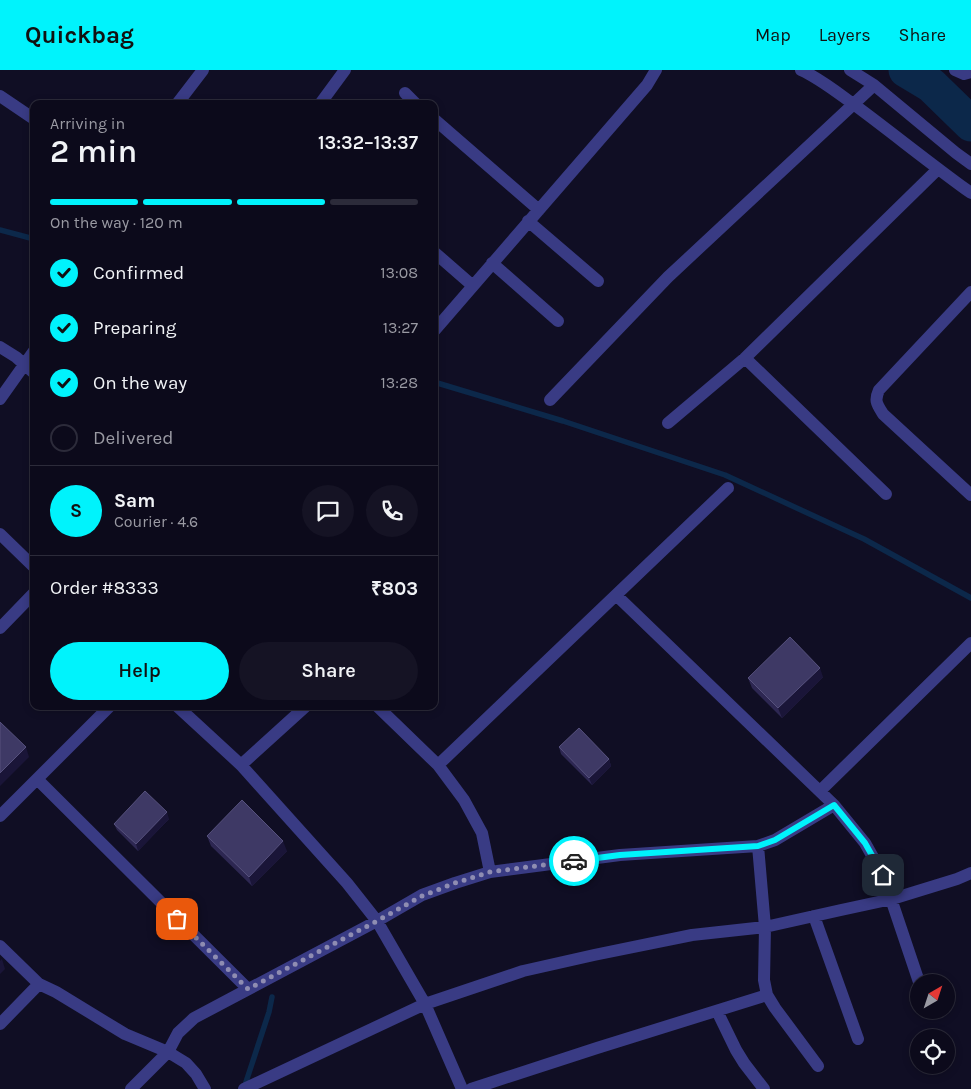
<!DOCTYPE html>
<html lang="en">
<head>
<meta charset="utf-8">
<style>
	body { margin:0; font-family:Karla,sans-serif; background:#151324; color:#f1f3f6; height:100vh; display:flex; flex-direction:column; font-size:19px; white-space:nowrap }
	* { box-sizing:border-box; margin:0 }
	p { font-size:16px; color:#9a9aa3 }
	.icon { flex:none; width:28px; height:28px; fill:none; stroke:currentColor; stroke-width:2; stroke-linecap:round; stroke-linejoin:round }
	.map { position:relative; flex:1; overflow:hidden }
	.panel { position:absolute; left:30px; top:30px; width:408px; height:610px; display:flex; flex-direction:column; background:#0c0a1b; border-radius:10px; box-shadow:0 2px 8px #0003,0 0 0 1px #2c2b3a }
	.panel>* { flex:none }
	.needle { width:32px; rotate:39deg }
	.fabs { position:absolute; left:910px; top:904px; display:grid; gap:10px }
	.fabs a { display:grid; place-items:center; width:45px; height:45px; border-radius:50%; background:#0c0a1b; box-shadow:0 2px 8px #0003,0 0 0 1px #2c2b3a; font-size:25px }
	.pin { position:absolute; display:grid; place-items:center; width:42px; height:42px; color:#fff; margin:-21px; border-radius:10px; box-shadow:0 2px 8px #0006 }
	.courier { position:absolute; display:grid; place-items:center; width:50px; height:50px; margin:-25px; border:4px solid #00f3fc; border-radius:50%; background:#fff; color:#222; box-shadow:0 1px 6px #0007 }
	.headline em { font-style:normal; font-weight:600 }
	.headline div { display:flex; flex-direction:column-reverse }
	.headline { display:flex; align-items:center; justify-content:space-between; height:85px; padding:0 20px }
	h1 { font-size:32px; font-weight:600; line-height:38px }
	.bar { display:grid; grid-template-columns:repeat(4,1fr); gap:8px 5px; align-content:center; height:60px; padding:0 20px }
	.bar i { height:6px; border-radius:4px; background:#2c2b3a }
	.bar .active { background:#00f3fc }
	.bar p { grid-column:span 4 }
	.line { display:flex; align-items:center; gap:12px; padding:0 20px; border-top:1px solid #2c2b3a }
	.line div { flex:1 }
	.round { display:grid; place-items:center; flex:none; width:52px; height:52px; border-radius:26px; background:#151324 }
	ol { padding:0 20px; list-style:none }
	li { display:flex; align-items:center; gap:15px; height:55px }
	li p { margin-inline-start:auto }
	li .icon { padding:5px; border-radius:50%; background:#00f3fc; color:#111; stroke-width:4 }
	li:last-child { color:#9a9aa3 }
	li i { width:28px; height:28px; border:2px solid #2c2b3a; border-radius:50% }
	.primary-button { display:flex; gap:10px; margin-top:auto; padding:10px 20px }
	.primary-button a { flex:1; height:58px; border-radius:30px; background:#00f3fc; color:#111; font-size:20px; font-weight:600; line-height:58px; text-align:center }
	.primary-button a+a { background:#151324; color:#f1f3f6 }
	header { display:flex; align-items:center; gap:30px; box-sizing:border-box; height:70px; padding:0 25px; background:#00f3fc; color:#111 }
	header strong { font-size:24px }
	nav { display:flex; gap:28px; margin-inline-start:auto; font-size:18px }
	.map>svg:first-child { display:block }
</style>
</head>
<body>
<header>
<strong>Quickbag</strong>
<nav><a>Map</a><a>Layers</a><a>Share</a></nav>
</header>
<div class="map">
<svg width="971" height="1019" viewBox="0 0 971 1019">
	<rect width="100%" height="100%" fill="#100e24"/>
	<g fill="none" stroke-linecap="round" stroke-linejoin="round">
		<path stroke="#0c284a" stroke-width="5.5" d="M0,160L34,169
			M434,312L563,351L725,405L864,469L971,528
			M244,1018L269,942L272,927"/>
		<path stroke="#0c284a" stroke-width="35" d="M906,0L931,15L971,54"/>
		<path stroke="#393b84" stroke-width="12" d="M801,0C821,9 839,24 856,36C895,65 932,95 971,123
			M850,0L874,15L956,83L971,94
			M955,0L964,4L971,2
			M405,23L416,34
			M0,26L34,49
			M177,34L203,0
			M320,34L345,0
			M434,49L539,140
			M528,151L598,211
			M434,182L473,216
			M492,193L558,251
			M971,222L879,320C874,331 877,334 883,344L971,425
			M434,261L647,15L656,0
			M0,277L16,287L34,303
			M745,288L886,424
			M0,329L34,281
			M550,330L668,207L874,15
			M668,353L745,288L938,99
			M0,464L34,497
			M616,525L834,735L865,773L883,805L919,912
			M0,558L34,523
			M177,636L241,695L347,813L377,851L422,825L455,813L490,802L620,785L758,776L775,770L834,735
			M377,636L438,695L464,730L482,763L490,802
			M241,695L306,636
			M438,695L728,418
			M37,709L248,919
			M820,721L971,573
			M0,746L110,636
			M758,776L765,857L764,910L767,925L775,938L818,996
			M814,846L858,969
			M0,876L39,914
			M717,941L736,980L744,993L764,1019
			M0,954L39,914L56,922L125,964L168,982L186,993L196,1004L205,1019
			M131,1019L168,982L178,963L194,948L377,851L425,934L523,901L594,885L692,865L765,857L841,840L892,829L957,809L971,803
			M244,1019L425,934L462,1019
			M471,1019L597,978L767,925"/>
	</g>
	<path fill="#2d2752" d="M823,607L782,648L752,618L748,608Z
		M559,677L609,689L611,696L592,715L561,684Z
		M169,749L138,781L117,760L114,754Z
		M207,766L287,781L252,816L211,776Z"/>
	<path fill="#1a1538" d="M820,598L823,607L782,648L778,638Z
		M26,677L29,687L0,716V703Z
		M609,689L611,696L592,715L589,708Z
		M167,742L169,749L138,781L136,774Z
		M283,771L287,781L252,816L249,807Z
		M2,889L5,899L0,904V891Z"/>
	<path fill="#3e3965" stroke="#56517d" d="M790,567L820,598L778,638L748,608Z
		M0,652L26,677L0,703Z
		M579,658L609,689L589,708L559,677Z
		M145,721L167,742L136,774L114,754Z
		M242,730L283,771L249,807L207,766Z"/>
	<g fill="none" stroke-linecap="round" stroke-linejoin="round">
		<path stroke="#8f8db2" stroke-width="5" stroke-dasharray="0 9" d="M177,849L248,919L377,851L422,826L455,813L490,802L574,791"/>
		<path stroke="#00f3fc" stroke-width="6" d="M574,791L620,785L758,776L775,770L834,735L865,773L883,805"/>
	</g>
</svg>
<div class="fabs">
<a><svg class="needle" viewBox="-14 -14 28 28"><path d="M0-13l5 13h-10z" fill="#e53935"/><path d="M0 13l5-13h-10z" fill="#9a9aa3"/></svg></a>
<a><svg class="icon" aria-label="locate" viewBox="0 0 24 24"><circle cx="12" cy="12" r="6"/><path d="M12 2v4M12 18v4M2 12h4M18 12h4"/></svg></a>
</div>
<div class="pin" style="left:177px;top:849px;background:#ea580c"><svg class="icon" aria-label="bag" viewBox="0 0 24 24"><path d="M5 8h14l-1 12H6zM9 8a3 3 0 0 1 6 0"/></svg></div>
<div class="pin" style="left:883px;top:805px;background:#1f2937"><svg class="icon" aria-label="home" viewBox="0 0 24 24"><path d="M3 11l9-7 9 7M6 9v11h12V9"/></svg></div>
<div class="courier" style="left:574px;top:791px"><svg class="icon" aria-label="car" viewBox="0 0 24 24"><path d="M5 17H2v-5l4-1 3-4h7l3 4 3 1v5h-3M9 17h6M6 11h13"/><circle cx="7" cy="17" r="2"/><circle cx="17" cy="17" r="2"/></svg></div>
<section class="panel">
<div class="headline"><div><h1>2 min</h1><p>Arriving in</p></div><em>13:32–13:37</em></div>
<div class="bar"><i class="active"></i><i class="active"></i><i class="active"></i><i></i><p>On the way · 120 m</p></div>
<ol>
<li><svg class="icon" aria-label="check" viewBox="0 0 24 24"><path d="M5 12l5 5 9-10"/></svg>Confirmed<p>13:08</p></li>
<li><svg class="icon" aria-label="check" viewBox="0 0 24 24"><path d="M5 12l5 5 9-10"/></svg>Preparing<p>13:27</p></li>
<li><svg class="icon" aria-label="check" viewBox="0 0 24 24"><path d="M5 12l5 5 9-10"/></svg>On the way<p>13:28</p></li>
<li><i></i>Delivered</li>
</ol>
<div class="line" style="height:90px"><b class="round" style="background:#00f3fc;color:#111">S</b><div><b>Sam</b><p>Courier · 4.6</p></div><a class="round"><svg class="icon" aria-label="chat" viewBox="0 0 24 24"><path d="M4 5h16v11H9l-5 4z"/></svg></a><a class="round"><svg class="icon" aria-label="phone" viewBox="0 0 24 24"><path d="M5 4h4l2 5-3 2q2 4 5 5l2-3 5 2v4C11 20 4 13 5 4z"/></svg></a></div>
<div class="line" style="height:65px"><div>Order #8333</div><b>₹803</b></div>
<div class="primary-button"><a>Help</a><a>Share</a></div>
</section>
</div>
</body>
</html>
